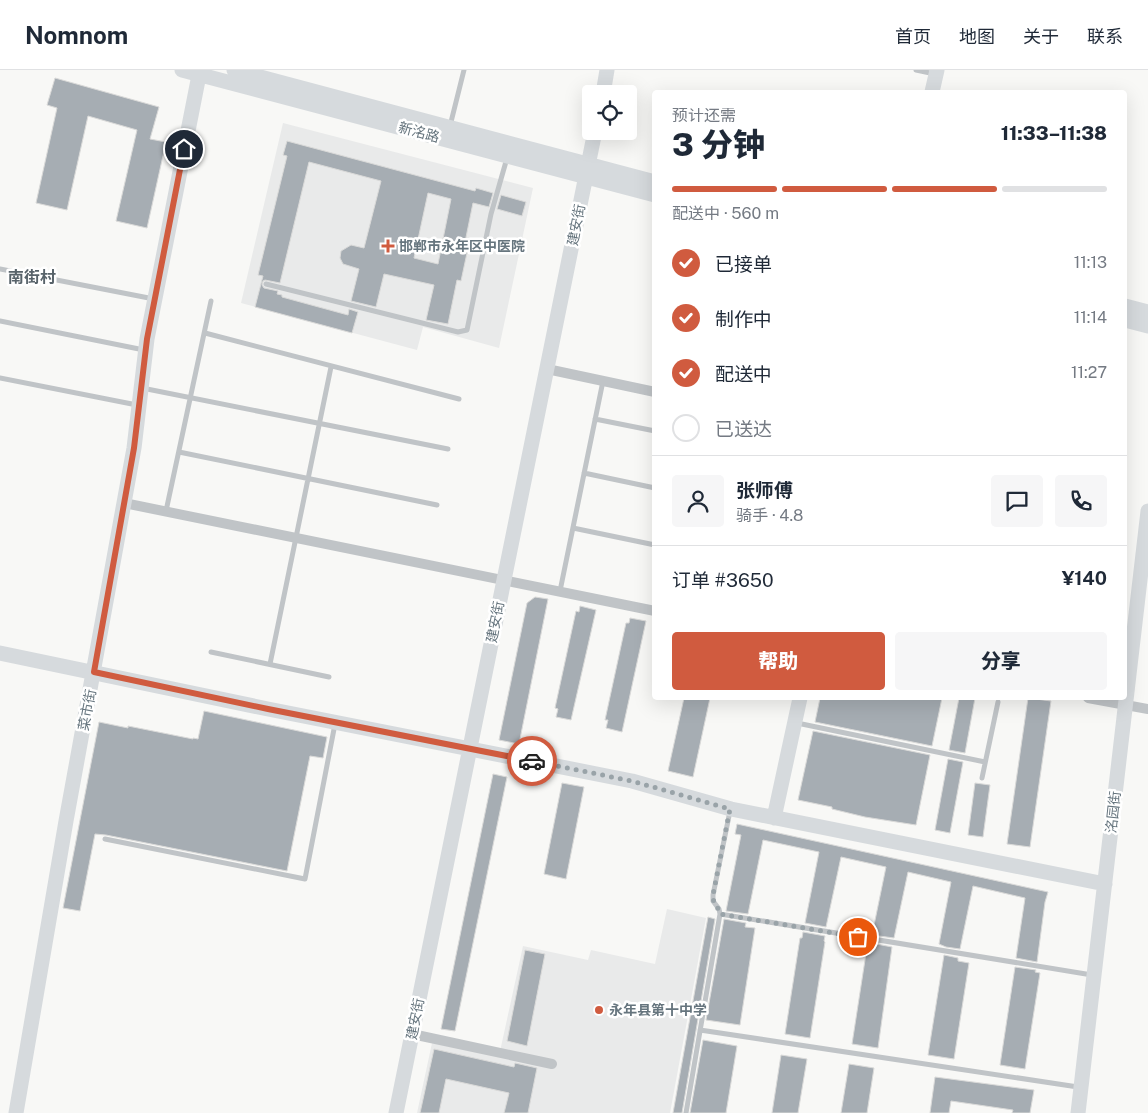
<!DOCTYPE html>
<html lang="zh">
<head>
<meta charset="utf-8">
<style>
	body { margin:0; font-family:"Public Sans","Noto Sans SC",sans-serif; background:#f6f6f7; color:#1f2937; height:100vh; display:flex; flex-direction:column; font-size:19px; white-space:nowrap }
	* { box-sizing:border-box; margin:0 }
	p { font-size:16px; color:#747a83 }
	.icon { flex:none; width:28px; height:28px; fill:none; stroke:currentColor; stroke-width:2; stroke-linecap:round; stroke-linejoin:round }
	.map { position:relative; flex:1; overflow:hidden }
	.sheet { position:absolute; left:652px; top:20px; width:475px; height:610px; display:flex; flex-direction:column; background:#fff; border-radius:5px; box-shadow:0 5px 20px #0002 }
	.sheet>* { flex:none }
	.controls { position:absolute; left:582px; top:15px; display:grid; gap:10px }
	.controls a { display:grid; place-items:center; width:55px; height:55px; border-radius:5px; background:#fff; box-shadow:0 5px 20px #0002; font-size:25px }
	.pin { position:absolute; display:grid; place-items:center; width:42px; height:42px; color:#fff; margin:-21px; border:2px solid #fff; border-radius:50%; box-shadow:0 1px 5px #0007 }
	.courier { position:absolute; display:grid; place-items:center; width:50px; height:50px; margin:-25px; border:4px solid #d05b3f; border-radius:50%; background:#fff; color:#222; box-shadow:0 1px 6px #0007 }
	.headline em { font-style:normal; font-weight:800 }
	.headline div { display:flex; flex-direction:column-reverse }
	.headline { display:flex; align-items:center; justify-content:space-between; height:85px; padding:0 20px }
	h1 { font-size:32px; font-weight:800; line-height:38px }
	.bar { display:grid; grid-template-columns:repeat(4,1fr); gap:8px 5px; align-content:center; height:60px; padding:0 20px }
	.bar i { height:6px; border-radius:4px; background:#e0e1e3 }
	.bar .on { background:#d05b3f }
	.bar p { grid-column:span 4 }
	.line { display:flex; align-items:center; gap:12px; padding:0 20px; border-top:1px solid #e0e1e3 }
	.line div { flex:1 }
	.round { display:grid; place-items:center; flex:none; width:52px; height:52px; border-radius:5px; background:#f6f6f7 }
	ol { padding:0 20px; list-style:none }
	li { display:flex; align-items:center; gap:15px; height:55px }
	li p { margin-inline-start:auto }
	li .icon { padding:5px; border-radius:50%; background:#d05b3f; color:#fff; stroke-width:4 }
	li:last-child { color:#747a83 }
	li i { width:28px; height:28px; border:2px solid #e0e1e3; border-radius:50% }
	.primary-button { display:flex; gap:10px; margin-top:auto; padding:10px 20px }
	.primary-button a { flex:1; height:58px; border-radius:5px; background:#d05b3f; color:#fff; font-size:20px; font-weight:800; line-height:58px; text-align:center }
	.primary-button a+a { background:#f6f6f7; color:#1f2937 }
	header { display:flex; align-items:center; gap:30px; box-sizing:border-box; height:70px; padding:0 25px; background:#fff; border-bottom:1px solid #e0e1e3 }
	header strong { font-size:24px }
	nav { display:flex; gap:28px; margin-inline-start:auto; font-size:18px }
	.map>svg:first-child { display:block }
</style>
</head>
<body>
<header>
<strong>Nomnom</strong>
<nav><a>首页</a><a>地图</a><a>关于</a><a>联系</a></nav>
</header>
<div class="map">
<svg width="1148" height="1043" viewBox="0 0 1148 1043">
	<rect width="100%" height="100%" fill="#f8f8f6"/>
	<path fill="#e9eaea" d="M283,53L533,118L499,278L423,257L417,280L241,233Z
		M667,839L706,848L670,1043H417L432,973L499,986L523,876L588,890L591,880L655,894Z"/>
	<path fill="#a6adb3" stroke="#dadad9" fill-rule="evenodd" d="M55,8L159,37L150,69L166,72L147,158L116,151L137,60L88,46L67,140L36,133L57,38L47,35Z
		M287,71L475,121L476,118L493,123L489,137L473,133L463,182L467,183L461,211L457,210L448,254L426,250L434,215L384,204L376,237L351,231L359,199L343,194L340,188L341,181L351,175L364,178L381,111L309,92L280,213L265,210L263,211L262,215L264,218L278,221L277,224L282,225V227L348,245L349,239L358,242L352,263L255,237L263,206L258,205L287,86L283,85ZM428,123L451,129L438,194L414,188Z
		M501,125L526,132L522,146L497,139Z
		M535,527L548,529L519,674L499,670L527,533Z
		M580,536L596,540L571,650L556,647L558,639L555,638L576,541L579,542Z
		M630,548L646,551L622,662L606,658L608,650H605L626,553H629Z
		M684,628H710L693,707L668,701Z
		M820,628H942L932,676L815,652Z
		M959,628H975L965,683L949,680Z
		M1028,628L1051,631L1030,777L1007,774Z
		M204,641L327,667L323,688L310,686L287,801L106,765L95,764L80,841L63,838L99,652L128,658V656L193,669V668L198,669Z
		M813,661L930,685L916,755L865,747L832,739V737L798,730Z
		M948,689L963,692L950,763L935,760Z
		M493,704L507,707L455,961L441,959Z
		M562,713L584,717L566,809L544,804Z
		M975,713L990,715L983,767L968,765Z
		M737,754L1048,822L1045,832L1037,892L1016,888L1025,828L973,816L960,879L946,877L939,874L951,812L908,802L894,868L872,865L886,797L841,787L826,857L805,853L819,782L763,770L748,844L726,841L741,765L735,764Z
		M708,847L715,849L682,1043H673Z
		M724,849L746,853L745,857L755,858L740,955L706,950Z
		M803,862L825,866L824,871L825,872L810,968L785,964L800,868H802Z
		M871,873L892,877L878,978L852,974L867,877H870Z
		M525,880L545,884L527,976L507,971Z
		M944,885L958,888V891L969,893L954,989L928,985Z
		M1015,897L1036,900L1035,902L1040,903L1025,999L1000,995Z
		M703,970L737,976L726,1043H690Z
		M434,979L514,997L515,993L537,998L528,1043H504L509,1023L446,1009L439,1043H420Z
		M781,985L807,989L798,1043H772Z
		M849,994L874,998L867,1043H841Z
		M935,1007L1034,1020L1030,1043H1012L1013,1040L951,1031L949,1043H930Z"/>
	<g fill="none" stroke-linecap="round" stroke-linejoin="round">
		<path stroke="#c0c4c7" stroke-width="5" d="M916,0L935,4
			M450,56L464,0
			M0,199L154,229
			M266,214L458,262L467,260L491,144L507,88
			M0,251L144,280
			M205,263L459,329
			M0,308L137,335
			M142,318L448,379
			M595,349L655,361
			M179,382L437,435
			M584,403L655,418
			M166,441L211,231
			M573,458L655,475
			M560,521L603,311
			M211,582L329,607
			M270,594L331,297
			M797,653L985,692
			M982,708L998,632
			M105,769L305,809L335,654
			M720,844L1092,905
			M700,960L1078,1017
			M686,1043L720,844L719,839L713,831V825L730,741"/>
		<path stroke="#c0c4c7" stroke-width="10" d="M547,299L655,322
			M124,433L655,541
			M1088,628L1148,639
			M412,964L552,994"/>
		<path stroke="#d6dadd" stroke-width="15" d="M182,0L655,125
			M234,0L655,112
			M932,22L937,0
			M603,24L607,0
			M1125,236L1148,242
			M1125,250L1148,256
			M0,583L268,639L632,711L731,739L1105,814
			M774,748L800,628
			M16,1043L66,751L134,378L147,269L200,0
			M396,1043L595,61
			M1078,1043L1148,441"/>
	</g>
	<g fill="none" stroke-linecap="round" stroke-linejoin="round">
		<path stroke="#99a3a8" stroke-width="5" stroke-dasharray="0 9" d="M532,691L632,711L730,739L713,825C713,836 718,835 720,844L858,867"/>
		<path stroke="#d05b3f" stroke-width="6" d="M184,79L147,269L134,378L94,602L268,639L532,691"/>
	</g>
	<g fill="#d05b3f" stroke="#fff" stroke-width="2">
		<path d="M385.5 168.5h5v5h5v5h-5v5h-5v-5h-5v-5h5z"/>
		<circle cx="599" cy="940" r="5"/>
	</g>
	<g text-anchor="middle" stroke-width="5" stroke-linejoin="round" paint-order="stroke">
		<g font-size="14" fill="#66757e" stroke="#fff">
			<text transform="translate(419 62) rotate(15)" y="5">新洺路</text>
			<text transform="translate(576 155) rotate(-79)" y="5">建安街</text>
			<text transform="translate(495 552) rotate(-79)" y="5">建安街</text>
			<text transform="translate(87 640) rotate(-79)" y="5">菜市街</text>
			<text transform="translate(1113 742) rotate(-84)" y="5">洺园街</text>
			<text transform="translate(415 949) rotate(-79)" y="5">建安街</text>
		</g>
		<g font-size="14" font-weight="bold" fill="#66757e" stroke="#fff" text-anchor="start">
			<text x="399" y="181">邯郸市永年区中医院</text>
			<text x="609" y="945">永年县第十中学</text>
		</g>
		<g font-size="16" font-weight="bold" fill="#58636a" stroke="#fff">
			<text x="32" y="213">南街村</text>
		</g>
	</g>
</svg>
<div class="controls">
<a><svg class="icon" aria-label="locate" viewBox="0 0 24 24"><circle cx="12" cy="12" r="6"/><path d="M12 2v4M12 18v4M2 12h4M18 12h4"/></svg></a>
</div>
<div class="pin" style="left:858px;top:867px;background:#ea580c"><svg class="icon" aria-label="bag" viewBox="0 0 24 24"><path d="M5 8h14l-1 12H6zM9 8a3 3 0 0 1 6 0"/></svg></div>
<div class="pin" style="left:184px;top:79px;background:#1f2937"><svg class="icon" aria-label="home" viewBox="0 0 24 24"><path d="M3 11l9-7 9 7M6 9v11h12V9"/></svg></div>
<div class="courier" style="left:532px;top:691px"><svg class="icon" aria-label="car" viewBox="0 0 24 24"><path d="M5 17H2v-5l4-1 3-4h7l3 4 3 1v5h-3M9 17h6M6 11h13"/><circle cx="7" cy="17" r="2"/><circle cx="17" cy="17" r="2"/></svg></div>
<section class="sheet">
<div class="headline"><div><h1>3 分钟</h1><p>预计还需</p></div><em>11:33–11:38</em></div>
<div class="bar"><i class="on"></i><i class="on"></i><i class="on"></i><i></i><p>配送中 · 560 m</p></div>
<ol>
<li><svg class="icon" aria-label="check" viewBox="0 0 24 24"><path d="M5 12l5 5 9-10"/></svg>已接单<p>11:13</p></li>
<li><svg class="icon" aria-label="check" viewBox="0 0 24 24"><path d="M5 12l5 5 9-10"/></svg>制作中<p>11:14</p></li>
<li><svg class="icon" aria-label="check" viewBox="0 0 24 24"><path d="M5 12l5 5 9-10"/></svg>配送中<p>11:27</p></li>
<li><i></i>已送达</li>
</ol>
<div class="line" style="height:90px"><a class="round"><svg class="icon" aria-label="person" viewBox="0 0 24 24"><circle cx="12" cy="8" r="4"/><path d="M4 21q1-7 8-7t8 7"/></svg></a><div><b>张师傅</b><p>骑手 · 4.8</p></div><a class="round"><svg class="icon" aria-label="chat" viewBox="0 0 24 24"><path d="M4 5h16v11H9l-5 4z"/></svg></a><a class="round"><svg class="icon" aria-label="phone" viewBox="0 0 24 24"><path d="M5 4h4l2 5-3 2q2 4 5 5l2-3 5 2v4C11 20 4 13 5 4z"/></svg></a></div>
<div class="line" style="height:65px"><div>订单 #3650</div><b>¥140</b></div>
<div class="primary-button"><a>帮助</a><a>分享</a></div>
</section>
</div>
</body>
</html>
